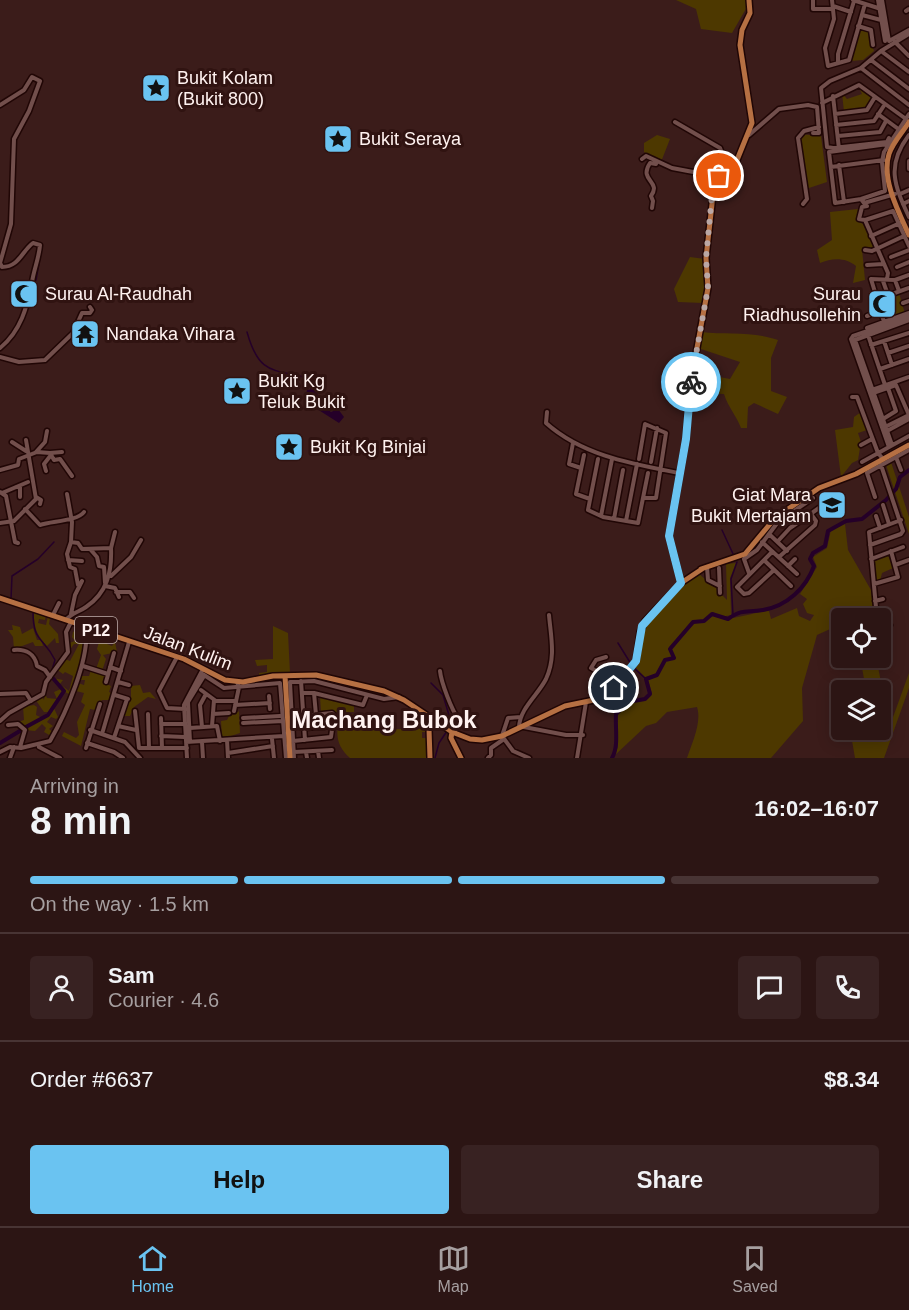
<!DOCTYPE html>
<html lang="en">
<head>
<meta charset="utf-8">
<style>
	body { margin:0; font-family:Helvetica,sans-serif; background:#382222; color:#f1f3f6; height:100vh; display:flex; flex-direction:column; font-size:22px; white-space:nowrap }
	* { box-sizing:border-box; margin:0 }
	p { font-size:20px; color:#a69fa0 }
	.icon { flex:none; width:33px; height:33px; fill:none; stroke:currentColor; stroke-width:2; stroke-linecap:round; stroke-linejoin:round }
	.map { position:relative; height:758px; overflow:hidden }
	.side { display:flex; flex-direction:column; background:#2c1514; flex:1 }
	.side>* { flex:none }
	.buttons { position:absolute; left:831px; top:608px; display:grid; gap:12px }
	.buttons a { display:grid; place-items:center; width:60px; height:60px; border-radius:6px; background:#2c1514; box-shadow:0 3px 15px #0003,0 0 0 2px #483434; font-size:30px }
	.pin { position:absolute; display:grid; place-items:center; width:51px; height:51px; color:#fff; margin:-26px; border:3px solid #fff; border-radius:50%; box-shadow:0 2px 6px #0007 }
	.courier { position:absolute; display:grid; place-items:center; width:60px; height:60px; margin:-30px; border:4px solid #6ac3f1; border-radius:50%; background:#fff; color:#222; box-shadow:0 2px 8px #0007 }
	.headline em { font-style:normal; font-weight:700 }
	.headline div { display:flex; flex-direction:column-reverse }
	.headline { display:flex; align-items:center; justify-content:space-between; height:102px; padding:0 30px }
	h1 { font-size:39px; font-weight:700; line-height:45px }
	.bar { display:grid; grid-template-columns:repeat(4,1fr); gap:9px 6px; align-content:center; height:72px; padding:0 30px }
	.bar i { height:8px; border-radius:4px; background:#483434 }
	.bar .current { background:#6ac3f1 }
	.bar p { grid-column:span 4 }
	.line { display:flex; align-items:center; gap:15px; padding:0 30px; border-top:2px solid #483434 }
	.line div { flex:1 }
	.round { display:grid; place-items:center; flex:none; width:63px; height:63px; border-radius:6px; background:#382222 }
	.button { display:flex; gap:12px; margin-top:auto; padding:12px 30px }
	.button a { flex:1; height:69px; border-radius:6px; background:#6ac3f1; color:#111; font-size:24px; font-weight:700; line-height:69px; text-align:center }
	.button a+a { background:#382222; color:#f1f3f6 }
	.dock { display:flex; justify-content:space-around; align-items:center; height:84px; border-top:2px solid #483434; background:#2c1514; font-size:16px; color:#a69fa0 }
	.dock a { display:grid; justify-items:center; gap:3px }
	.dock .current { color:#6ac3f1 }
	.map>svg:first-child { display:block }
</style>
</head>
<body>
<div class="map">
<svg width="909" height="758" viewBox="0 0 909 758">
	<rect width="100%" height="100%" fill="#3b1c1a"/>
	<path fill="#4d3800" d="M676,0H747V7L732,33L701,29L696,9Z
		M860,30L868,32L874,51L863,60L851,61Z
		M859,88L873,99L866,109L844,112L842,93L847,99L862,94Z
		M798,134L821,136L827,182L806,189Z
		M657,135L670,139L661,162L644,152V143Z
		M858,209L857,221L863,224L874,248L862,249L865,280L853,283L856,266C845,257 832,258 820,263L817,250L832,240L830,212Z
		M690,257L705,259L707,278L703,303L678,302L674,289Z
		M899,293L905,314L886,319L883,313L889,311L884,298Z
		M701,332C728,335 752,331 778,340L771,358V391L787,397L778,414L754,403L748,407L747,428H741C736,415 728,407 724,394L692,393L694,372L730,379L740,362L698,348Z
		M861,412L867,430L858,433L861,442L858,460L852,463L841,477L835,430L853,427L854,417Z
		M891,462L909,517V534L886,465Z
		M845,524L848,550L871,590L874,618H842L841,644L839,625L817,635L802,688L803,721L771,758H687C692,743 702,722 697,707L667,712L656,723L646,726L614,756L618,747L617,715L628,703L647,699L652,693L648,680L657,675L665,661L676,658L671,649L674,645L696,622H705L712,615C728,624 751,612 769,611L771,619L797,608L799,616L810,621L814,615L807,613L803,604L807,599L800,594L817,567L813,557L827,548L831,530Z
		M888,555L893,568L882,573L880,581L875,582L873,561Z
		M736,563L730,578L731,615L721,617L713,612L703,620H693L669,647L673,658L664,659L656,674L646,678L634,666C642,655 638,643 643,631C650,612 681,585 698,573L714,587H720L719,592L727,600L726,564Z
		M34,611L46,615L45,620L39,619L38,623L46,625L48,616L54,619L50,618L49,624L58,634L59,643H56L55,638L47,646C37,636 33,626 34,611Z
		M12,625L20,627L22,634L33,628L37,640H41L43,646H35L33,642L14,649L13,637L8,630H13Z
		M273,626L288,633L290,673L259,677V673L267,672V665L257,666L255,660L273,659Z
		M79,629L82,631L81,642L86,643L71,695L65,692L53,706L58,717L56,719L51,717L47,722L53,726L49,729L53,732L51,736L44,732L46,728L42,724L35,731L25,730L18,722L24,720L23,707L34,705L37,707L36,715L42,718L48,712H44L35,699L42,697L44,700L45,694L47,698L57,699L54,692L61,689L53,678L63,680L60,684L69,691L73,676L65,672L63,674L56,669L65,659L70,661L79,644H74L69,651V643L75,641L72,637L73,632Z
		M108,638L107,644L112,646L115,642L114,638L120,640L115,642L117,652L103,655L106,659L102,671L96,669L101,655L97,649L99,642Z
		M843,657H876L886,707L892,720L909,673V688L884,758H855L850,729H880V690H846L844,681L864,679L861,662L844,664Z
		M91,670L107,675L104,683L111,686L109,692L114,694L112,700H102L95,710L90,709L81,746L62,736L64,732L76,738L79,735L77,722L85,705L81,702L84,693L76,691L78,683L84,685L85,680H79L80,676H89Z
		M140,685L143,693L150,692L156,699L148,697L134,707L130,716H122L131,698V686Z
		M320,696L354,705V712L321,713Z
		M239,711L240,733L222,739L221,721L227,720L230,714L234,715Z
		M342,714H362L367,726L375,723L382,730L418,728L426,730V732H422V738H428L429,758H350C336,746 334,731 342,714Z"/>
	<path fill="#250029" d="M316,389C318,399 322,405 331,412L338,409L344,417L339,423L317,409L306,408L304,404L307,390Z"/>
	<g fill="none" stroke-linecap="round" stroke-linejoin="round">
		<path stroke="#250029" stroke-width="1.5" d="M36,280L42,246
			M247,332C259,375 273,369 308,378L311,389
			M722,530L734,556
			M11,599L12,576L38,559L54,542
			M33,611C33,643 43,636 55,660L52,670
			M733,615L731,579L737,562
			M618,643L631,664
			M635,669L646,679
			M431,683L443,695L451,722L449,727
			M435,758L439,743L447,731"/>
		<path stroke="#250029" stroke-width="4" d="M24,728L48,715L64,691L51,676
			M0,743L23,729
			M612,758C619,746 615,728 616,714L628,702L645,699L650,694L646,679L657,675L665,660L674,658L670,649L693,622L704,621L712,614L728,619C744,608 746,613 763,610C787,606 806,588 814,566L810,559L813,553L825,546L828,531L846,521L862,519L886,500L896,489L900,477L909,470"/>
		<g stroke="#200605" stroke-width="7">
			<path id="minor" d="M813,0V9H833
				M832,0L834,19L825,48L828,66L849,60L865,4
				M853,0L878,8
				M878,0L885,41
				M882,0L889,41L909,30
				M833,6L851,12
				M906,11L909,9
				M862,15L881,20
				M858,26L871,30L873,45
				M909,34L881,51L861,68L909,105
				M895,42L909,56
				M881,51L909,72
				M871,60L909,89
				M838,62V54L854,1
				M861,68L830,81L821,88L827,147L833,148L887,142L889,138
				M833,96L839,149
				M822,103L859,85L906,119
				M0,105L24,90L32,77L40,81L29,111L14,139L11,224L0,263L2,267C19,267 22,251 33,243L40,245C39,258 34,269 32,282C27,307 21,331 0,348
				M835,114L867,110L875,97
				M878,114L897,128
				M675,122L720,148L723,156L719,176
				M836,125L874,121L885,104
				M749,135L779,109L808,105L817,107L819,133H813
				M909,135C886,165 894,185 909,217
				M838,136L880,132L886,121
				M888,144L829,152L835,203L861,199L885,191L882,162L884,152L909,114
				M642,159L646,156L672,168L725,178
				M909,161V169
				M839,165L844,202
				M831,167L884,160
				M900,194L909,190
				M861,199L864,203L895,194
				M803,204L807,199L798,138L804,131L819,127
				M903,204L909,201
				M652,208L653,201L651,196C662,181 638,181 650,163L656,164
				M865,220L893,211L909,246
				M865,220L888,273L887,279
				M865,220L859,219L862,207L867,206
				M871,236L900,223
				M865,250L872,251L904,236
				M891,257L909,250
				M867,265L883,264
				M897,267L909,262
				M895,280L899,291
				M883,281L888,295
				M25,291L31,292
				M878,299L909,288
				M903,303L909,301
				M867,316L881,311
				M884,322L871,279L895,280L909,275
				M867,328L909,313
				M867,332L885,385
				M884,341L892,365
				M871,345L909,333
				M888,353L909,346
				M0,357L19,362L45,360L73,333L82,313H90L92,310L90,307
				M880,369L909,359
				M872,390L909,377
				M873,393L896,385L909,415
				M852,397H857L878,453L883,459
				M547,412L546,423C583,456 633,464 679,473
				M883,419L896,411L888,388
				M885,427L909,415
				M887,431L909,419
				M12,442L26,451
				M573,443L569,464L581,468
				M861,445L872,439
				M892,445L855,340L909,320
				M889,447L851,339L853,336L909,317
				M36,452L45,442L47,431
				M50,453L62,452
				M584,455L576,494L590,499
				M896,457L901,470
				M598,459L588,510L603,517L638,523L648,473
				M639,459L645,424L666,433L656,498H644
				M651,462L657,428
				M862,462L909,436
				M0,470L18,465L19,459L37,452L50,453L54,460L60,459L72,476
				M46,471L44,464L51,455
				M867,473L909,450
				M867,473L875,497
				M20,487V497
				M0,492L6,496L15,542L18,543
				M2,493L28,482
				M67,494L72,522L71,542L67,554L70,567L75,569L78,585
				M36,497L41,500L40,504
				M883,505L889,524
				M25,509L40,525C52,521 78,521 84,512
				M601,516L612,459
				M876,516L880,528
				M614,519L623,470
				M626,521L637,464
				M0,523L14,521L36,499L26,440
				M769,534L787,551
				M778,541L790,528L819,508
				M762,542L797,574
				M870,545L901,534L903,531L881,465
				M111,548L115,532
				M90,549L97,557L99,566L104,567L105,583
				M772,552L737,587L744,594L749,593L774,570
				M779,557L815,525L816,521L811,514
				M871,559L903,547
				M68,560L82,561
				M765,561L791,586
				M895,565L909,560
				M788,566L795,559
				M707,567L708,580L720,586
				M719,568L720,593
				M749,573L744,559L757,550L778,522L813,498
				M111,576L131,557L141,540
				M874,584L898,577L891,551
				M105,586L115,588L119,597
				M116,592H130L134,598
				M875,601L883,599
				M71,614L75,595L82,581
				M877,614L887,612
				M53,615L59,603
				M877,618L869,532L901,520
				M66,620C71,613 79,612 86,607C107,593 112,572 111,548L82,549L78,543L71,542
				M880,628L890,625
				M14,650C26,649 35,654 37,666L45,670L50,677
				M177,657L159,691L167,708L185,709
				M606,657L596,660L591,668L619,683
				M83,666L108,674
				M110,667L121,671
				M440,671C441,682 452,711 459,720L454,733
				M201,673L224,688L280,683L286,758
				M301,681L305,740
				M106,682L114,653
				M118,682L129,685
				M201,690L216,701H236
				M302,693H314L363,705L367,695
				M314,693L316,715
				M0,694L26,693L31,701
				M115,695L128,699
				M269,696L270,709
				M235,705L270,703
				M135,711L139,748H187
				M234,711L239,687L237,682
				M148,714L149,748
				M213,714L229,713
				M521,717L508,718L502,736L513,751L529,758
				M161,718L162,748
				M243,718L280,716
				M0,721L9,713L43,694L46,682L68,652L66,632L71,622
				M243,723L283,721
				M161,724H185
				M8,725L18,724L25,730L20,747
				M118,726L136,730
				M212,726L214,700
				M202,727L200,705L206,694
				M519,727C520,708 538,695 546,679C556,657 551,638 549,615
				M524,727L566,735H583
				M190,728L217,726L220,741
				M304,728L333,726
				M90,730L125,742L140,758
				M102,734L129,642
				M161,736L184,737
				M114,738L127,699
				M272,739L274,758
				M227,740L228,758
				M293,741L331,737L334,715L332,713L303,716
				M186,742L284,736
				M190,742L188,702L204,676
				M202,742L203,758
				M87,743L114,752L123,758
				M39,747L60,758
				M86,748L100,704
				M318,751L319,758
				M0,752L10,747L21,748L50,741C66,713 90,659 86,627
				M294,752L332,750
				M306,752L307,758
				M228,753L273,746
				M10,758L14,747
				M187,758L184,705L202,671
				M294,758L290,682L314,681L384,699L399,697
				M488,758L491,755V748L504,739
				M577,758L586,702"/>
		</g>
		<g stroke="#200605" stroke-width="8">
			<path id="major" d="M909,122C903,132 893,142 889,154C881,179 899,213 909,235
				M701,569L745,554L775,518L819,488L856,474L909,445
				M681,583L669,536L686,439L690,386L708,288L706,258L713,195L735,165L752,123L740,45L742,30L750,13L749,0
				M0,598L184,659L225,680L243,682L273,676L316,675L384,691L404,700L452,732L470,739L482,740L502,736L565,706L594,700L610,693L636,661L640,632L645,621L681,583L702,569
				M285,676L290,758
				M452,732L451,738L461,758
				M430,758L429,729L434,720"/>
		</g>
		<use href="#minor" stroke="#724f4c" stroke-width="4"/>
		<use href="#major" stroke="#b67043" stroke-width="5"/>
	</g>
	<g fill="none" stroke-linecap="round" stroke-linejoin="round">
		<path stroke="#baa7a5" stroke-width="6" stroke-dasharray="0 10.8" d="M691,382L708,288L706,258L712,195L724,178L719,176"/>
		<path stroke="#6ac3f1" stroke-width="8" d="M614,688L636,661L642,626L681,583L669,536L686,439L691,382"/>
	</g>
	<defs>
		<g id="sight-square" transform="scale(1.5)"><rect x="-9" y="-9" width="18" height="18" rx="4" fill="#6ac3f1" stroke="#301311"/><path d="M0-6L1.8-2.2L6-1.7L2.9 1.2L3.7 5.4L0 3.3L-3.7 5.4L-2.9 1.2L-6-1.7L-1.8-2.2Z" fill="#111"/></g>
		<g id="mosque-square" transform="scale(1.5)"><rect x="-9" y="-9" width="18" height="18" rx="4" fill="#6ac3f1" stroke="#301311"/><path d="M3.5-4.9A6 6 0 1 0 3.5 4.9A5 5 0 1 1 3.5-4.9Z" fill="#111"/></g>
		<g id="temple-square" transform="scale(1.5)"><rect x="-9" y="-9" width="18" height="18" rx="4" fill="#6ac3f1" stroke="#301311"/><path d="M0-6L5-2H3V0L6.5 2.5H4V6H1.5V3h-3V6H-4V2.5H-6.5L-3 0V-2H-5Z" fill="#111"/></g>
		<g id="university-square" transform="scale(1.5)"><rect x="-9" y="-9" width="18" height="18" rx="4" fill="#6ac3f1" stroke="#301311"/><path d="M0-5L7-2L0 1L-7-2ZM-4 1L0 2.5L4 1V4Q0 6-4 4Z" fill="#111"/></g>
	</defs>
	<g fill-rule="evenodd">
		<use href="#sight-square" x="156" y="88"/>
		<use href="#sight-square" x="338" y="139"/>
		<use href="#mosque-square" x="24" y="294"/>
		<use href="#mosque-square" x="882" y="304"/>
		<use href="#temple-square" x="85" y="334"/>
		<use href="#sight-square" x="237" y="391"/>
		<use href="#sight-square" x="289" y="447"/>
		<use href="#university-square" x="832" y="505"/>
	</g>
	<g text-anchor="middle" stroke-width="6" stroke-linejoin="round" paint-order="stroke">
		<rect fill="#301311" stroke="#c1afad" stroke-width="1.5" x="75" y="617" width="42" height="26" rx="4.5"/>
		<g font-size="16" font-weight="bold" fill="#fff2f0">
			<text x="96" y="636">P12</text>
		</g>
		<g font-size="18" fill="#fff2f0" stroke="#301311" text-anchor="start">
			<text x="177" y="84">Bukit Kolam<tspan x="177" dy="21">(Bukit 800)</tspan></text>
			<text x="359" y="145">Bukit Seraya</text>
			<text x="45" y="300">Surau Al-Raudhah</text>
			<text x="861" y="300" text-anchor="end">Surau<tspan x="861" dy="21">Riadhusollehin</tspan></text>
			<text x="106" y="340">Nandaka Vihara</text>
			<text x="258" y="387">Bukit Kg<tspan x="258" dy="21">Teluk Bukit</tspan></text>
			<text x="310" y="453">Bukit Kg Binjai</text>
			<text x="811" y="501" text-anchor="end">Giat Mara<tspan x="811" dy="21">Bukit Mertajam</tspan></text>
		</g>
		<g font-size="18" fill="#fff2f0" stroke="#301311">
			<text transform="translate(188 648) rotate(21)" y="6">Jalan Kulim</text>
		</g>
		<g font-size="24" font-weight="bold" fill="#fff2f0" stroke="#301311">
			<text x="384" y="728">Machang Bubok</text>
		</g>
	</g>
</svg>
<div class="buttons">
<a><svg class="icon" aria-label="locate" viewBox="0 0 24 24"><circle cx="12" cy="12" r="6"/><path d="M12 2v4M12 18v4M2 12h4M18 12h4"/></svg></a>
<a><svg class="icon" aria-label="layers" viewBox="0 0 24 24"><path d="M12 4l9 5-9 5-9-5zM3 14l9 5 9-5"/></svg></a>
</div>
<div class="pin" style="left:719px;top:176px;background:#ea580c"><svg class="icon" aria-label="bag" viewBox="0 0 24 24"><path d="M5 8h14l-1 12H6zM9 8a3 3 0 0 1 6 0"/></svg></div>
<div class="pin" style="left:614px;top:688px;background:#1f2937"><svg class="icon" aria-label="home" viewBox="0 0 24 24"><path d="M3 11l9-7 9 7M6 9v11h12V9"/></svg></div>
<div class="courier" style="left:691px;top:382px"><svg class="icon" aria-label="bike" viewBox="0 0 24 24"><circle cx="6" cy="16" r="4"/><circle cx="18" cy="16" r="4"/><path d="M6 16l4-8h5l3 8M10 8l3 8H6M13 5h3"/></svg></div>
</div>
<section class="side">
<div class="headline"><div><h1>8 min</h1><p>Arriving in</p></div><em>16:02–16:07</em></div>
<div class="bar"><i class="current"></i><i class="current"></i><i class="current"></i><i></i><p>On the way · 1.5 km</p></div>
<div class="line" style="height:108px"><a class="round"><svg class="icon" aria-label="person" viewBox="0 0 24 24"><circle cx="12" cy="8" r="4"/><path d="M4 21q1-7 8-7t8 7"/></svg></a><div><b>Sam</b><p>Courier · 4.6</p></div><a class="round"><svg class="icon" aria-label="chat" viewBox="0 0 24 24"><path d="M4 5h16v11H9l-5 4z"/></svg></a><a class="round"><svg class="icon" aria-label="phone" viewBox="0 0 24 24"><path d="M5 4h4l2 5-3 2q2 4 5 5l2-3 5 2v4C11 20 4 13 5 4z"/></svg></a></div>
<div class="line" style="height:78px"><div>Order #6637</div><b>$8.34</b></div>
<div class="button"><a>Help</a><a>Share</a></div>
</section>
<nav class="dock">
<a class="current"><svg class="icon" aria-label="home" viewBox="0 0 24 24"><path d="M3 11l9-7 9 7M6 9v11h12V9"/></svg>Home</a>
<a><svg class="icon" aria-label="map" viewBox="0 0 24 24"><path d="M3 6l6-2 6 2 6-2v14l-6 2-6-2-6 2zM9 4v14M15 6v14"/></svg>Map</a>
<a><svg class="icon" aria-label="saved" viewBox="0 0 24 24"><path d="M7 4h10v16l-5-4-5 4z"/></svg>Saved</a>
</nav>
</body>
</html>
